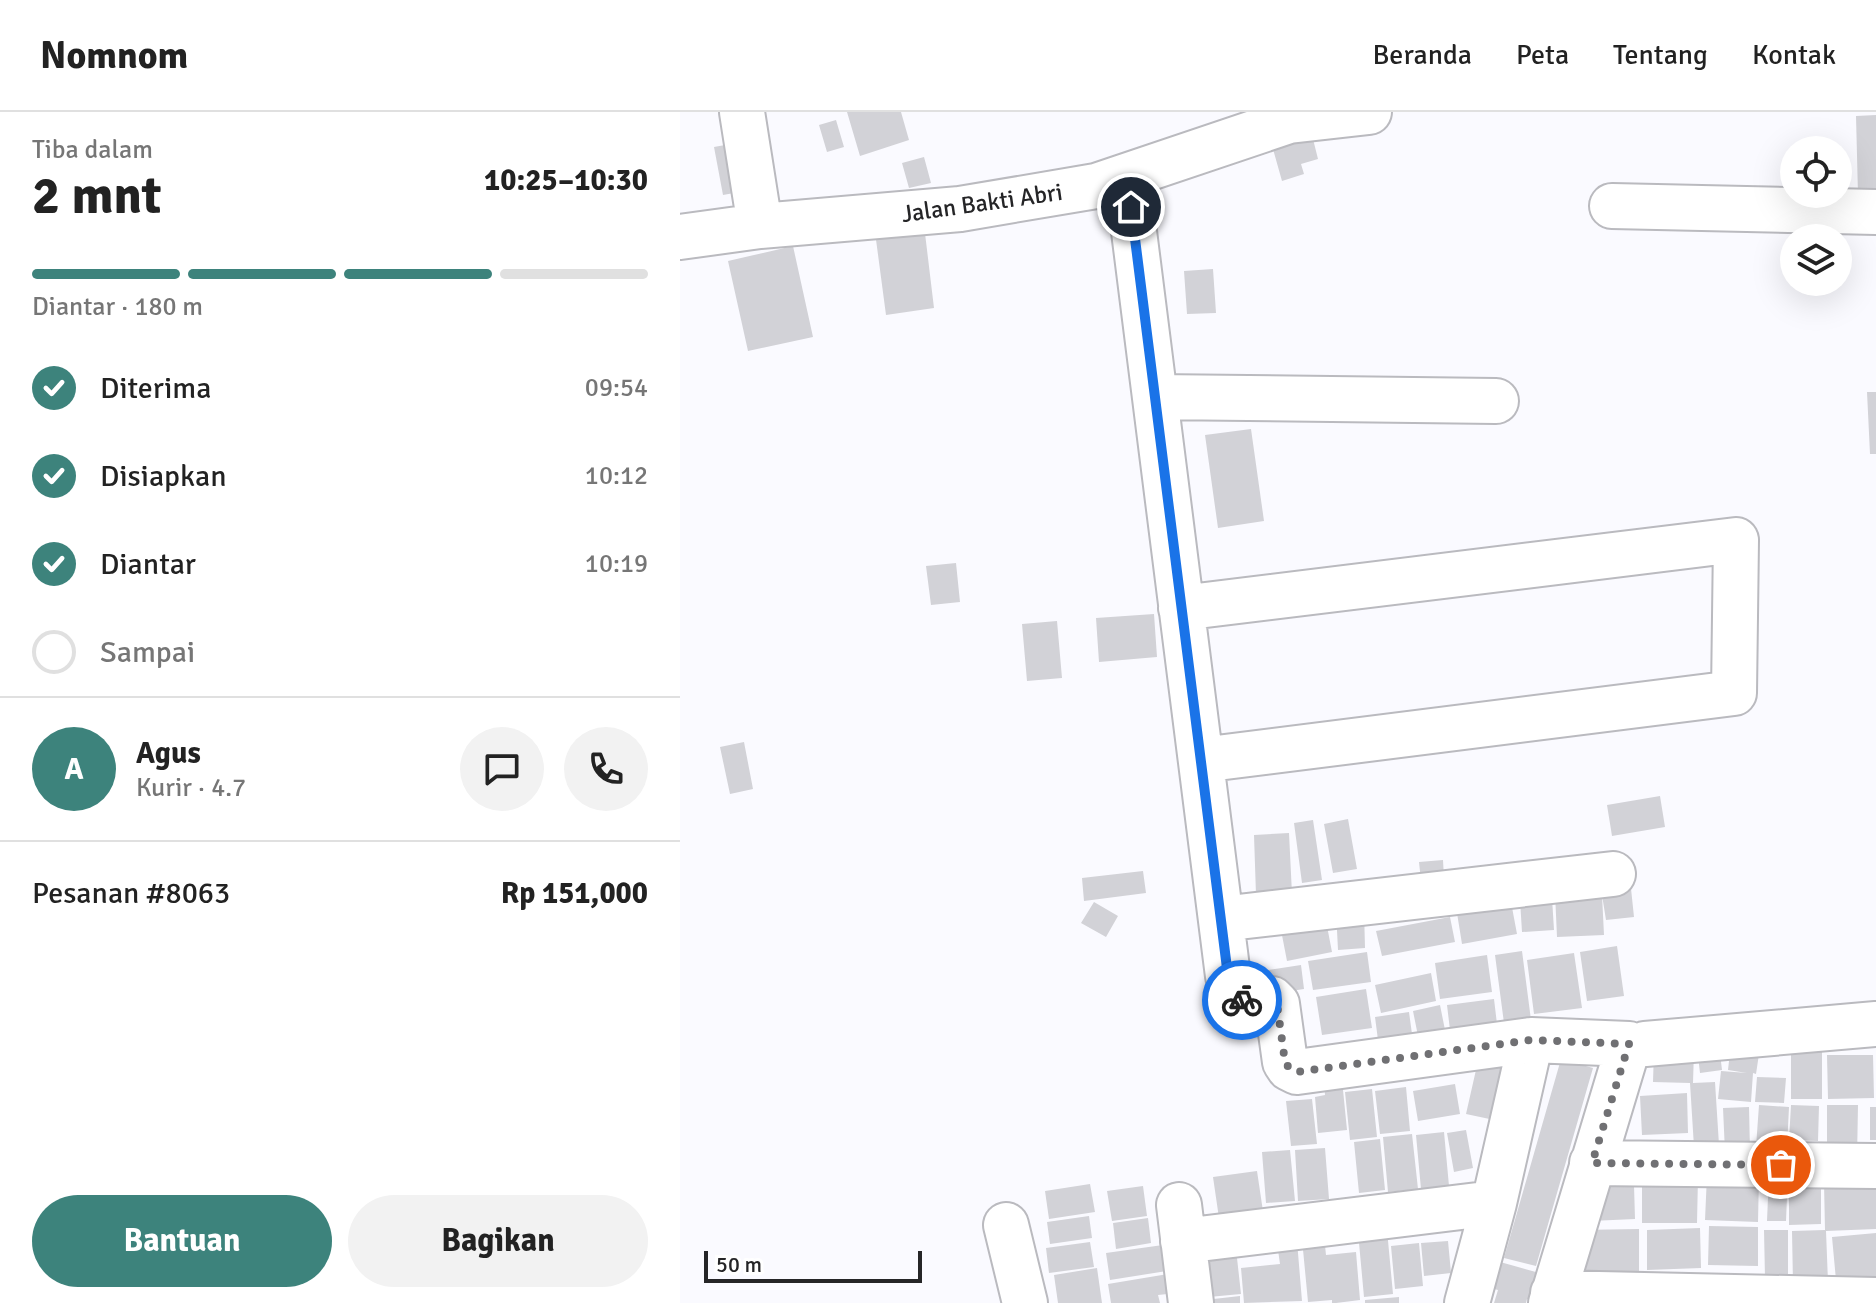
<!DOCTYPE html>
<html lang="id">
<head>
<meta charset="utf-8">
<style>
	body { margin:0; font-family:Signika,sans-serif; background:#f2f2f2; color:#222; height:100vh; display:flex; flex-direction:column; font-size:30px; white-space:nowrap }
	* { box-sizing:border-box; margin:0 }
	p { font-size:26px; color:#767676 }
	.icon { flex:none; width:44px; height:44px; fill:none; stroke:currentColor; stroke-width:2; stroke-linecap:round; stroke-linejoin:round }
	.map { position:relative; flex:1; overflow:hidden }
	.drawer { display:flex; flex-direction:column; background:#fff; width:680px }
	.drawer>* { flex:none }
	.buttons { position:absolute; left:1100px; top:24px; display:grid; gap:16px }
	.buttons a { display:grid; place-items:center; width:72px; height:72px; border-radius:50%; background:#fff; box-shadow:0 8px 32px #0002; font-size:40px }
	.scale { position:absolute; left:24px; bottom:20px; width:218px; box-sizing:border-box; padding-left:8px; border:4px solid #252527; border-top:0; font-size:22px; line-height:28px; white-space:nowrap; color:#252527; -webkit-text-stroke:6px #fff; paint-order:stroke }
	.pin { position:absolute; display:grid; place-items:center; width:68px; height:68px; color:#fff; margin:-34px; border:4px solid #fff; border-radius:50%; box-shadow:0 2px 8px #0007 }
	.courier { position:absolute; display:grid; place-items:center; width:80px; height:80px; margin:-40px; border:6px solid #1a73e8; border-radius:50%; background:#fff; color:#222; box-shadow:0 2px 10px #0007 }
	.head em { font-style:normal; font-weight:700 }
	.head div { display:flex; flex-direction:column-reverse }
	.head { display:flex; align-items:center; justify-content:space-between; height:136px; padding:0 32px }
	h1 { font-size:52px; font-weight:700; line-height:60px }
	.bar { display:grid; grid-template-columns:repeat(4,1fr); gap:12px 8px; align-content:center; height:96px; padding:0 32px }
	.bar i { height:10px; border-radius:6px; background:#e0e0e0 }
	.bar .current { background:#3d837c }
	.bar p { grid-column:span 4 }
	.line { display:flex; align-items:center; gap:20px; padding:0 32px; border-top:2px solid #e0e0e0 }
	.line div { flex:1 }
	.round { display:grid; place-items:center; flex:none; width:84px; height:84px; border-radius:42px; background:#f2f2f2 }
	ol { padding:0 32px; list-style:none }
	li { display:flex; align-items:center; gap:24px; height:88px }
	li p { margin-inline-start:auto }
	li .icon { padding:8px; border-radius:50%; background:#3d837c; color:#fff; stroke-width:4 }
	li:last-child { color:#767676 }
	li i { width:44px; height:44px; border:4px solid #e0e0e0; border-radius:50% }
	.cta { display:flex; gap:16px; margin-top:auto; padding:16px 32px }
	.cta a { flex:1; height:92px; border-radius:48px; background:#3d837c; color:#fff; font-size:32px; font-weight:700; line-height:92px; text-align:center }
	.cta a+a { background:#f2f2f2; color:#222 }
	header { display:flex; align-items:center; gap:48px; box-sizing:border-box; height:112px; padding:0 40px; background:#fff; border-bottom:2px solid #e0e0e0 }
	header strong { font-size:38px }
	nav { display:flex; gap:44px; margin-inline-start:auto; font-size:28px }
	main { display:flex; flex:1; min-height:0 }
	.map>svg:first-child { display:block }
</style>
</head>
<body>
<header>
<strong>Nomnom</strong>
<nav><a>Beranda</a><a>Peta</a><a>Tentang</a><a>Kontak</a></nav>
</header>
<main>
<section class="drawer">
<div class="head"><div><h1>2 mnt</h1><p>Tiba dalam</p></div><em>10:25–10:30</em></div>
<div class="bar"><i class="current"></i><i class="current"></i><i class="current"></i><i></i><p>Diantar · 180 m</p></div>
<ol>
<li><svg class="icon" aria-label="check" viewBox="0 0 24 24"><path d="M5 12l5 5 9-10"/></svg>Diterima<p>09:54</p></li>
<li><svg class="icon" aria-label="check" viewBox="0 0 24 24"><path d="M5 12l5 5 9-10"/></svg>Disiapkan<p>10:12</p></li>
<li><svg class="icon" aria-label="check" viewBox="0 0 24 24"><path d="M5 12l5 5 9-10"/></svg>Diantar<p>10:19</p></li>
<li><i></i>Sampai</li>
</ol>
<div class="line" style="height:144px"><b class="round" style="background:#3d837c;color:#fff">A</b><div><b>Agus</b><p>Kurir · 4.7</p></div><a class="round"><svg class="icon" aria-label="chat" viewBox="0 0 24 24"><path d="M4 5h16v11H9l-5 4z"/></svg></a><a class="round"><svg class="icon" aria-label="phone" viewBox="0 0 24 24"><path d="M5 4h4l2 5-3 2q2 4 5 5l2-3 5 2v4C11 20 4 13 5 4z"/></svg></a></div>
<div class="line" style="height:104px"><div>Pesanan #8063</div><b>Rp 151,000</b></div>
<div class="cta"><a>Bantuan</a><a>Bagikan</a></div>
</section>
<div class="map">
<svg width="1196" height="1191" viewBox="0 0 1196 1191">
	<rect width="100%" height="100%" fill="#fafaff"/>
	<path fill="#d2d2d7" d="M167,0H221L229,28L180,44Z
		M1196,3V82L1178,83L1176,4Z
		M156,8L164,35L147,40L139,13Z
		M631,19L638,47L621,52L624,62L602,69L591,30Z
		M56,31L65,79L43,83L34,35Z
		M244,45L251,71L229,76L222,51Z
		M244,113L254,196L206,203L195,120Z
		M113,134L133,225L68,239L48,149Z
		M533,157L536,201L507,202L504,159Z
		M1187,280H1196V342H1190Z
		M571,317L584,409L538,416L525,323Z
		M276,451L280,490L251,493L246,454Z
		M474,502L477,545L419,550L416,506Z
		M377,509L382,566L347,569L342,512Z
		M64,630L73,677L50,682L40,635Z
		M980,684L985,715L932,724L927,693Z
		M668,707L677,757L653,761L644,712Z
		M633,708L642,768L622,771L614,711Z
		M609,721L612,782L576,783L574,723Z
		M763,748L764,766L741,769L739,750Z
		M463,759L466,781L404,789L402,766Z
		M950,767L954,805L926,808L922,783L924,823L877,825L875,781Z
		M872,786L874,818L842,820L840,788Z
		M414,790L438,804L426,825L401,811Z
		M831,790L837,822L782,832L777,801Z
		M684,798L685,836L658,838L656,799Z
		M770,805L775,830L702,844L696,819Z
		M646,809L652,840L607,849L601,818Z
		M937,834L944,884L907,889L900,840Z
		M842,839L851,908L824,911L815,843Z
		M687,840L691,870L633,878L628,849Z
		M894,841L902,896L854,902L847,848Z
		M807,843L812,880L760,887L755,851Z
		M621,853L624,877L591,882L588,858Z
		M751,861L756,889L701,901L695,873Z
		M686,877L692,916L642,923L636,885Z
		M814,887L817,912L770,918L767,893Z
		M760,893L765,918L738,924L733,899Z
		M729,900L732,922L698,928L695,905Z
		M1039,933L1042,958L1020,961L1017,935Z
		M1111,933H1142V987H1111Z
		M974,938L1014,939L1013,971L1035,970L1039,1033L1014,1035L1010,971L973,970Z
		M1050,940L1079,942L1076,962L1073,961L1071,990L1038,987L1041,959L1067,961L1048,958Z
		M1147,943H1193L1194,986L1148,987Z
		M881,947L913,956L856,1154L824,1146Z
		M798,949L831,956L819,1009L786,1002Z
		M1077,965L1106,966L1104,991L1075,990Z
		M662,968L667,1018L638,1021L635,985L645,983L644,970Z
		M775,972L780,1002L738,1009L733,979Z
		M726,975L730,1019L700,1022L695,979Z
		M692,977L697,1025L670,1028L665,980Z
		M1007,981L1008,1021L962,1023L960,984Z
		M632,987L637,1032L611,1034L606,989Z
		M1079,993L1109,995L1107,1036L1076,1035Z
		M1111,993L1139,994L1138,1029L1109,1028Z
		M1147,993H1178L1177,1047H1147Z
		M1069,995L1070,1039L1045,1040L1043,996Z
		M1190,995H1196V1028H1190Z
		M786,1018L793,1056L774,1060L767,1021Z
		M764,1020L769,1074L741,1077L736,1023Z
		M732,1022L738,1077L708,1080L703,1025Z
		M700,1027L705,1078L679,1081L674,1030Z
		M645,1036L649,1087L618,1089L615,1038Z
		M610,1038L615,1089L586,1091L582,1040Z
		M577,1059L584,1106L540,1113L533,1065Z
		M1141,1061V1112L1109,1113V1062Z
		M1089,1062H1108L1106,1109H1087Z
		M1027,1063L1079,1064L1078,1110L1025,1108Z
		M962,1065H1018L1017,1111H962Z
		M1196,1068V1117L1146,1119L1148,1170L1113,1172L1112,1119L1145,1118L1144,1070Z
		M410,1072L415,1100L369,1107L365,1079Z
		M954,1073L955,1107L911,1109L910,1075Z
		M463,1074L467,1104L432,1109L427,1079Z
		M409,1104L412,1126L370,1132L367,1110Z
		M468,1106L471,1131L436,1137L433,1111Z
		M1029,1114L1078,1115V1154L1028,1153Z
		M1020,1116L1021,1156L967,1158V1118Z
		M959,1117V1163L899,1164L898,1118Z
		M707,1118L713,1182L684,1185L678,1120Z
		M1084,1118H1108V1165L1085,1166Z
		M1196,1121V1165L1156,1168L1152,1125Z
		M644,1124L646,1143L676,1140L680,1188L656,1191H652V1188L628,1190L622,1127Z
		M617,1129L622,1189L564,1191L561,1156L600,1152L597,1131Z
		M768,1129L771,1161L744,1164L741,1131Z
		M410,1130L414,1155L369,1161L366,1136Z
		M739,1131L743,1174L715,1177L711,1134Z
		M490,1132L493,1158L430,1168L426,1141Z
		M556,1137L561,1182L518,1186L522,1140Z
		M806,1146L870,1164L862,1191L847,1187L846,1191H814L818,1178L798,1173Z
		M417,1156L422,1191H378L374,1163Z
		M494,1161L497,1181L478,1183L480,1191H431L428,1172Z
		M560,1184V1191H516V1189Z
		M719,1185V1191H685V1188Z"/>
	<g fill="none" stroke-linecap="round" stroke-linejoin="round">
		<g stroke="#bababf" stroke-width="48">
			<path id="minor" d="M62,0L80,114
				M447,64L548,864C562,893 561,890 592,887L597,892L605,950L609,956L617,960L851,928L949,932L871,1191
				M932,94L1196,100
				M0,125L80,114L280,97L416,74L609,9L689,0
				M475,285L816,289
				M501,496L1056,428L1054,581L521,648
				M541,807L933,762
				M965,932L1196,912
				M912,1051L1196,1054
				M499,1093L511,1191
				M326,1113L345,1191
				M503,1129L814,1091
				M873,1181L1196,1188
				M787,1191L814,1091L851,928"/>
		</g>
		<use href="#minor" stroke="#fff" stroke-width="44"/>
	</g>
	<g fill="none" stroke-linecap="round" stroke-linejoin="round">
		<path stroke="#707073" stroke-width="8" stroke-dasharray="0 14.4" d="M562,888L565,889L592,887L597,892L605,950L609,956L617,960L851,928L949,932L912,1051L1101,1053"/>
		<path stroke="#1a73e8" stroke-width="10" d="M451,95L548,864L557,882L562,888"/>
	</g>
	<g text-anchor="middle" stroke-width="8" stroke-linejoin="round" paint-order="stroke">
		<g font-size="24" fill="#252527" stroke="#fff">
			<text transform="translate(302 91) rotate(-8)" y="8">Jalan Bakti Abri</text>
		</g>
	</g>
</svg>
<div class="buttons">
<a><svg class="icon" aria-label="locate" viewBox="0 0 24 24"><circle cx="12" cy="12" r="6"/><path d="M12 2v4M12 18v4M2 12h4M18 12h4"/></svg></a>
<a><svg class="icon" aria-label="layers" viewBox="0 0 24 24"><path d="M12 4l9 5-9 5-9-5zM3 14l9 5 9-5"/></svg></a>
</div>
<div class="scale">50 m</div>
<div class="pin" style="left:1101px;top:1053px;background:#ea580c"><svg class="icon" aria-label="bag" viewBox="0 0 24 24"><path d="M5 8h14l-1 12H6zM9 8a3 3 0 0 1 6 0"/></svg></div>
<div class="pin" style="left:451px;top:95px;background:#1f2937"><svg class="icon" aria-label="home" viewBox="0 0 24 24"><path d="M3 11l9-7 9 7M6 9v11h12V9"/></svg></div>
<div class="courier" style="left:562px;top:888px"><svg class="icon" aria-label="bike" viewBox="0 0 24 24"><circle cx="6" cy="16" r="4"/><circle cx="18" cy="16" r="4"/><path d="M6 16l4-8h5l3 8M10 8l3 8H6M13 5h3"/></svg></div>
</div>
</main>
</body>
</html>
